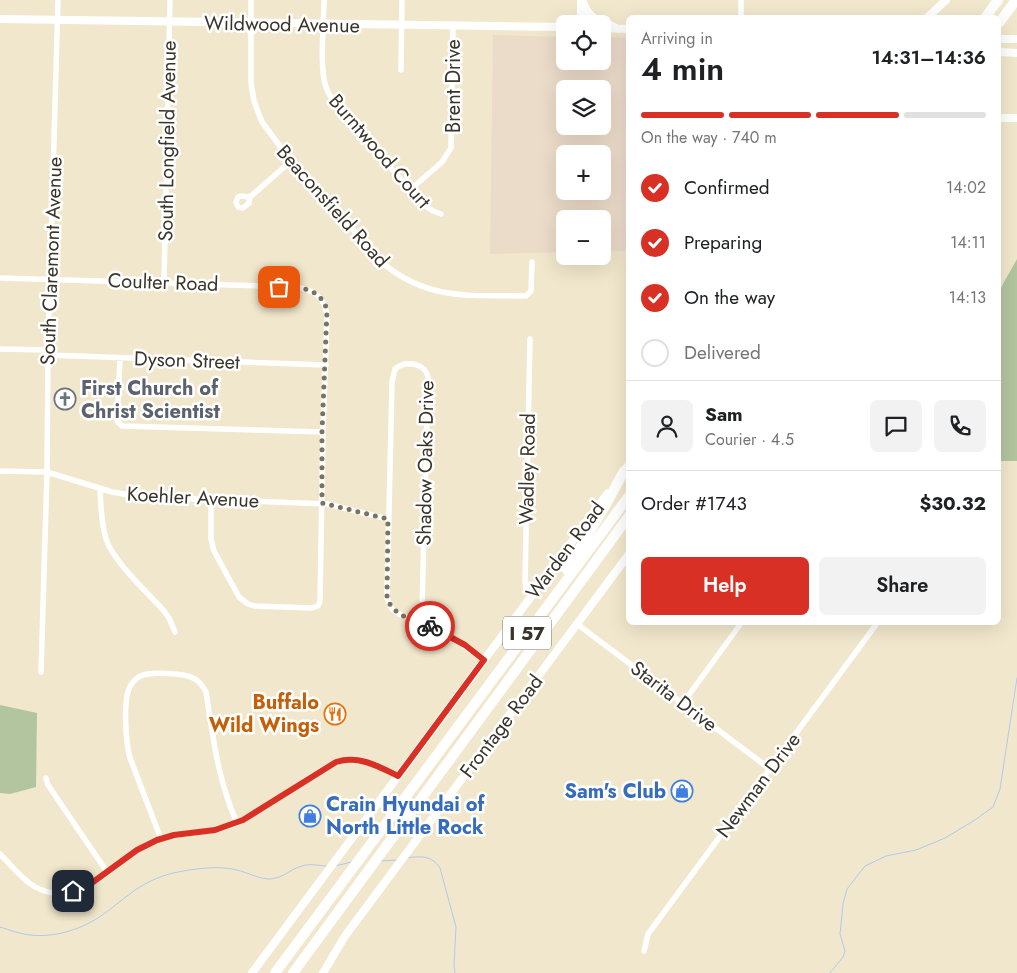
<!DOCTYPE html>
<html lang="en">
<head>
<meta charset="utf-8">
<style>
	body { margin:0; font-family:Jost,sans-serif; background:#f2f2f2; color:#202124; height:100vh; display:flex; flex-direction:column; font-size:19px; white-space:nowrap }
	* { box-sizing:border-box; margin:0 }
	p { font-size:16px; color:#757577 }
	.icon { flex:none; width:28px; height:28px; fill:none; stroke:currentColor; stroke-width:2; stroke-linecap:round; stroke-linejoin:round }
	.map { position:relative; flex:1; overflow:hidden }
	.details { position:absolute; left:626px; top:15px; width:375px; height:610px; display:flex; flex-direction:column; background:#fff; border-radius:8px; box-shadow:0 5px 20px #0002 }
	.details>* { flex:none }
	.buttons { position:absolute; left:556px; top:15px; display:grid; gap:10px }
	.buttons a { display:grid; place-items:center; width:55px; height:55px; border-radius:8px; background:#fff; box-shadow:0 5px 20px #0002; font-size:25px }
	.pin { position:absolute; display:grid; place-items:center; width:42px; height:42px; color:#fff; margin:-21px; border-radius:10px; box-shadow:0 2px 8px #0006 }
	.courier { position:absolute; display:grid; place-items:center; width:50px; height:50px; margin:-25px; border:4px solid #d93025; border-radius:50%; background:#fff; color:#222; box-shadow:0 1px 6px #0007 }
	.head em { font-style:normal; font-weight:600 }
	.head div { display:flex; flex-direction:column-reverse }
	.head { display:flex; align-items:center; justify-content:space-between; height:85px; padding:0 15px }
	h1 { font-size:32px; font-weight:600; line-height:38px }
	.bar { display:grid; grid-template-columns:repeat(4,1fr); gap:8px 5px; align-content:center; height:60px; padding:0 15px }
	.bar i { height:6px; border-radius:4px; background:#e0e0e0 }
	.bar .active { background:#d93025 }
	.bar p { grid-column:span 4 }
	.line { display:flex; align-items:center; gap:12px; padding:0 15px; border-top:1px solid #e0e0e0 }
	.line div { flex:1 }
	.round { display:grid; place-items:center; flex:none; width:52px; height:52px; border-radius:8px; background:#f2f2f2 }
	ol { padding:0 15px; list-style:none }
	li { display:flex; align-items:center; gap:15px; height:55px }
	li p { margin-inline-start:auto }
	li .icon { padding:5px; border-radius:50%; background:#d93025; color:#fff; stroke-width:4 }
	li:last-child { color:#757577 }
	li i { width:28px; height:28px; border:2px solid #e0e0e0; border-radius:50% }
	.button { display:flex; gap:10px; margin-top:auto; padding:10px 15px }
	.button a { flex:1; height:58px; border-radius:8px; background:#d93025; color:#fff; font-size:20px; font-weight:600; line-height:58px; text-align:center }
	.button a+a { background:#f2f2f2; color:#202124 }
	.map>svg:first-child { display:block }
</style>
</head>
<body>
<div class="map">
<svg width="1017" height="973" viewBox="0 0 1017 973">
	<rect width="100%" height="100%" fill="#f1e7cc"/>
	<path fill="#ebdbc9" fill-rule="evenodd" d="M493,35L565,37V61H602L603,37L629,38V251H603L602,219H565V252L490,254ZM565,89H602V126H565ZM565,154H602V191H565Z"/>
	<path fill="#b2c59f" d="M1017,259V461H999V291Z
		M0,705L37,713L36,787L10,794L0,793Z"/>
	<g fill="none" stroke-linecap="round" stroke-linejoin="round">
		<path stroke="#aecaee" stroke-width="1" d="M406,858C421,856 431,855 440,868L456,927L454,966L455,973
			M381,861L397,860
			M335,866L352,862
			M0,927C10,930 20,934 30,935C55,938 84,929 105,913C131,894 140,882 173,873C192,869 218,865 237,870C249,873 259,879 270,879C284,878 290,869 302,866C311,863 319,866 328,866
			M830,973L843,957L845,951L840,934L843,904L847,889L865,866L886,856L916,850L945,838L975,820L993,807L1000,789L1017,678"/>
		<path stroke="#fff" stroke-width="5.5" d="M251,0V83L254,101L262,122L291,161L385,265C430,301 472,295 526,296L531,291L532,262
			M324,0C324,22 319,68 326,87C329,96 334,103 340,111L424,205L433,211L441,214
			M741,18V0
			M401,70L402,0
			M411,189L442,162L451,148L453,26
			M241,196L250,197L249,203L243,208L238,207L236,202L238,197Z
			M250,197L291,161
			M0,278L296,287C314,290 325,297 327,316L323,432L320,601L318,606L312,608L254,606L248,604L239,597L214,551L211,539V499
			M164,283L170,0
			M530,339L525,582L526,589L531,596
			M0,349L48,350
			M48,355L326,365
			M120,358L117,421L122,426L323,432
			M0,471L47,472L112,492L142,497L327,504L388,519
			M100,489C101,505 101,523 106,539C113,561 148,593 164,611L169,618L175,632
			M418,622L422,609L428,377C425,363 406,360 395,369L392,382L387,598L392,609L399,614L445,633L484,660
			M577,624L770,769
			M41,672L47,472L48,350L58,0
			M683,703L742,622
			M46,778L48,785L107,872
			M161,839L130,758C126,743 122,698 131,685C134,680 138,677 143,675C153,672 184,673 193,678C200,681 203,686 206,692C213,737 218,781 237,823
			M0,854C16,870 30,891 54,893C93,896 118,858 150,843C176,830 205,836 232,825C267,810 301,780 336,762C359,754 378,766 398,776
			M644,951L648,934L878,622"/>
		<path stroke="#fff" stroke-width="8" d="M582,0C591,23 598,18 618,29
			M927,18L946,0
			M0,19L565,27
			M581,24V1
			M602,28L629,29
			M999,39H1017
			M999,52L1017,53
			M999,118H1017
			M621,475L629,464
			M252,973L608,493
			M323,973L345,936L629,554"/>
		<path stroke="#fff" stroke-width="10" d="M985,18L998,0
			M999,23L1016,0
			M567,570L605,506L624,471
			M275,973L629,496
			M293,973L629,516"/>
	</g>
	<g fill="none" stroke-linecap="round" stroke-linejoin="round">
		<path stroke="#797363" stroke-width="5" stroke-dasharray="0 9" d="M279,287C299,287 320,287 327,310L322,432V503L388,519L387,598C394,617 413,619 430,626"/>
		<path stroke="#d93025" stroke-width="6" d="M73,891L89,885L137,850L157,840L174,835L215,830L243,820L336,762C359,755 378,766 398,776L484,660L465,645L430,626"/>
	</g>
	<defs>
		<g id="church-ring" transform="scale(1.125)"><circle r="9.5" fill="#fff" stroke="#6b7280" stroke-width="1.5"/><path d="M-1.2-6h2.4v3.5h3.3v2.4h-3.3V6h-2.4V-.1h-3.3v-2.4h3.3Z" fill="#6b7280"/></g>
		<g id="restaurant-ring" transform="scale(1.125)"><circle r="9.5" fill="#fff" stroke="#e8710a" stroke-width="1.5"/><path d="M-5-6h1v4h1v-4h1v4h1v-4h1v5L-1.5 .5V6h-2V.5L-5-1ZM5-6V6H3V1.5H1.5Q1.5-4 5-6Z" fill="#e8710a"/></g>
		<g id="shop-ring" transform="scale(1.125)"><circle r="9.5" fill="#fff" stroke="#3f7fe0" stroke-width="1.5"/><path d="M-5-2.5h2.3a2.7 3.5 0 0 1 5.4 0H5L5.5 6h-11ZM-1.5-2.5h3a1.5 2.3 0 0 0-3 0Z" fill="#3f7fe0"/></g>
	</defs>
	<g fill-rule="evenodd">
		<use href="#church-ring" x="65" y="399"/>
		<use href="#restaurant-ring" x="335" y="714"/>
		<use href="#shop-ring" x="682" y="791"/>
		<use href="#shop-ring" x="310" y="816"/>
	</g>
	<g text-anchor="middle" stroke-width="5" stroke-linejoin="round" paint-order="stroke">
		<rect fill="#fff" stroke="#74726b" stroke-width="1" x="503" y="616.5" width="48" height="33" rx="4"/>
		<g font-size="19" font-weight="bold" fill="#39352b">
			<text x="527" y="640">I 57</text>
		</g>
		<g font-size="20" fill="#39352b" stroke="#fff">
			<text transform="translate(282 24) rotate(1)" y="7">Wildwood Avenue</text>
			<text transform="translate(453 86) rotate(-90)" y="7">Brent Drive</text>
			<text transform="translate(167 141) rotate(-89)" y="7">South Longfield Avenue</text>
			<text transform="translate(380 151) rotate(49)" y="7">Burntwood Court</text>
			<text transform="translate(333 206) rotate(48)" y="7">Beaconsfield Road</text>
			<text transform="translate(51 261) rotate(-88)" y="7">South Claremont Avenue</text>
			<text transform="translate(163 282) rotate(2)" y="7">Coulter Road</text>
			<text transform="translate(187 360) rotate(2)" y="7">Dyson Street</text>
			<text transform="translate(425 463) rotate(-89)" y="7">Shadow Oaks Drive</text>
			<text transform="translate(527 469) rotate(-89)" y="7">Wadley Road</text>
			<text transform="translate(193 497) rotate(3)" y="7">Koehler Avenue</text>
			<text transform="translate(565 550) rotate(-53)" y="7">Warden Road</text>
			<text transform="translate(674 696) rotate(37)" y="7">Starita Drive</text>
			<text transform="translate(501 726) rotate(-53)" y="7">Frontage Road</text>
			<text transform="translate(758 785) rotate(-53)" y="7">Newman Drive</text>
		</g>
		<g font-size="20" font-weight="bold" fill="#5b616d" stroke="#fff" text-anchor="start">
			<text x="81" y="395">First Church of<tspan x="81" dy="23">Christ Scientist</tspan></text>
		</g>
		<g font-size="20" font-weight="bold" fill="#c56008" stroke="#fff" text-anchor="end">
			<text x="319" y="709">Buffalo<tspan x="319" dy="23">Wild Wings</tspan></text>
		</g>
		<g font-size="20" font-weight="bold" fill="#366cbe" stroke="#fff" text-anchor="end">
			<text x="666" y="798">Sam's Club</text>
			<text x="326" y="811" text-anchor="start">Crain Hyundai of<tspan x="326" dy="23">North Little Rock</tspan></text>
		</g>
	</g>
</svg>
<div class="buttons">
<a><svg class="icon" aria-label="locate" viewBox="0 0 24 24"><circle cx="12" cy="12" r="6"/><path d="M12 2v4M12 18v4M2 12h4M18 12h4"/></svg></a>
<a><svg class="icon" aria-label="layers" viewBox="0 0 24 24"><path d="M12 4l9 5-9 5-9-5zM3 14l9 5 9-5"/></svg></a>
<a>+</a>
<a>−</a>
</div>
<div class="pin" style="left:279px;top:287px;background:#ea580c"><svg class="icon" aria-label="bag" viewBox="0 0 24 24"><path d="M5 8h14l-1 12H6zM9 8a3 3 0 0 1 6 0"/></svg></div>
<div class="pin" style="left:73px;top:891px;background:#1f2937"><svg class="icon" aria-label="home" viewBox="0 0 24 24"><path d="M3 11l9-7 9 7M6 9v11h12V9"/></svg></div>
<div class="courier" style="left:430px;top:626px"><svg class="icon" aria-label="bike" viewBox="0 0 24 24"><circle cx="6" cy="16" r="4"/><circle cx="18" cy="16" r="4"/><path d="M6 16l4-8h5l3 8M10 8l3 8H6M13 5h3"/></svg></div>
<section class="details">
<div class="head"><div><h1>4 min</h1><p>Arriving in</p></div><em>14:31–14:36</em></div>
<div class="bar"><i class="active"></i><i class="active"></i><i class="active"></i><i></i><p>On the way · 740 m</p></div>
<ol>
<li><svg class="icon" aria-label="check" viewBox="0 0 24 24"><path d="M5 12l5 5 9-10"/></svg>Confirmed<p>14:02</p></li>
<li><svg class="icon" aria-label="check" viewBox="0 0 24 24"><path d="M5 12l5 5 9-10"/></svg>Preparing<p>14:11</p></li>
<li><svg class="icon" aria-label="check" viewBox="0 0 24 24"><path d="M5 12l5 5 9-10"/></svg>On the way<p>14:13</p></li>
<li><i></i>Delivered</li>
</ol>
<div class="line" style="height:90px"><a class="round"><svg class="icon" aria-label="person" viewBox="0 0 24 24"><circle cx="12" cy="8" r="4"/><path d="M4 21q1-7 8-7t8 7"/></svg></a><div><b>Sam</b><p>Courier · 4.5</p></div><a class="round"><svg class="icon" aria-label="chat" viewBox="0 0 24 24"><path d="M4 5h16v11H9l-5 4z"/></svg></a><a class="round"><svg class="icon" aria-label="phone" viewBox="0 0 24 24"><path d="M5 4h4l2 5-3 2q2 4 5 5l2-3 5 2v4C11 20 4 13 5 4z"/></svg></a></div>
<div class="line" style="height:65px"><div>Order #1743</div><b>$30.32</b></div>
<div class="button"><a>Help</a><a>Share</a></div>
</section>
</div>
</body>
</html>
